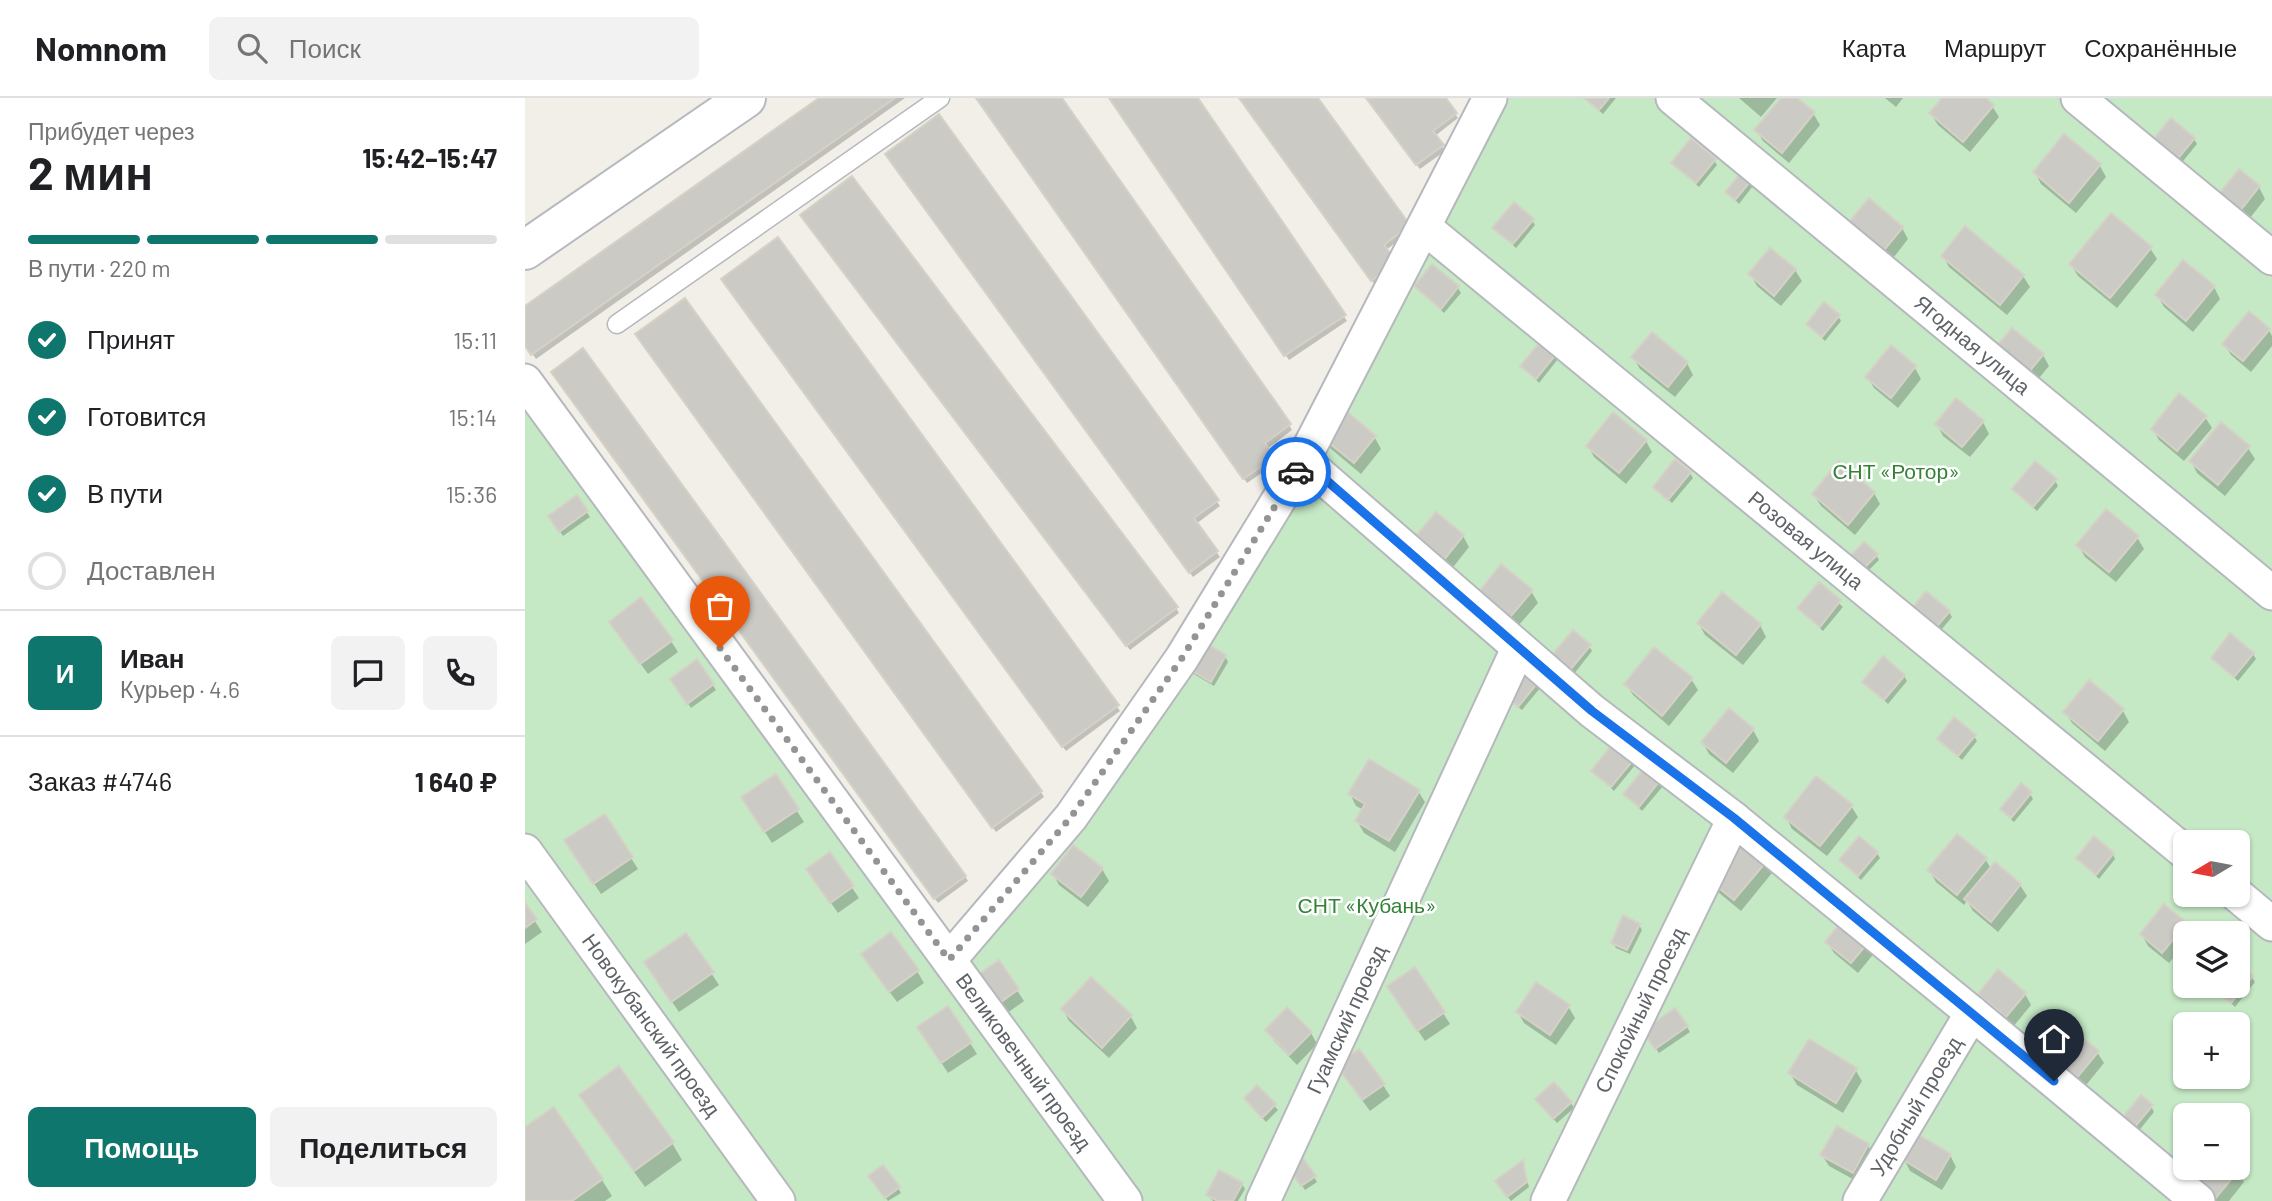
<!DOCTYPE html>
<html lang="ru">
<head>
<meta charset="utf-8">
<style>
	body { margin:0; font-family:Barlow,sans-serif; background:#f2f2f2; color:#202124; height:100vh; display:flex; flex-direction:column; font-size:26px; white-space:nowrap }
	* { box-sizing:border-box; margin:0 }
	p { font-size:23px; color:#757577 }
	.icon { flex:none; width:38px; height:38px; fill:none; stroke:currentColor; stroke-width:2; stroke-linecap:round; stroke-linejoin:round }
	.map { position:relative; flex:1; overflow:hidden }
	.sheet { display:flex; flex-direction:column; background:#fff; width:525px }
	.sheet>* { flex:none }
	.needle { width:46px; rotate:260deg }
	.tools { position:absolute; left:1648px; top:732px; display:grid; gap:14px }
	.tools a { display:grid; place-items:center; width:77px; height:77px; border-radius:10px; background:#fff; box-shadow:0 2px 5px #0004; font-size:35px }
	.pin { position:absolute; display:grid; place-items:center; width:60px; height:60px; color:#fff; margin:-72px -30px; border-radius:50% 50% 50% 0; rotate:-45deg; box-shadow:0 0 7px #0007 }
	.pin .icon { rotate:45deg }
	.courier { position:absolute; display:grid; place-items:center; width:70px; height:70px; margin:-35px; border:5px solid #1a73e8; border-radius:50%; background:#fff; color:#222; box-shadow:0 2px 9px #0007 }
	.head em { font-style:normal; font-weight:700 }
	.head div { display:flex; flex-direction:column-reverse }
	.head { display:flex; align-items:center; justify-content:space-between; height:119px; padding:0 28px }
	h1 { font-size:46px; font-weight:700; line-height:52px }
	.bar { display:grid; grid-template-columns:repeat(4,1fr); gap:10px 7px; align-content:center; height:84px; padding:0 28px }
	.bar i { height:9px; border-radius:5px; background:#e0e0e0 }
	.bar .active { background:#0f766e }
	.bar p { grid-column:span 4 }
	.line { display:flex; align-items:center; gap:18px; padding:0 28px; border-top:2px solid #e0e0e0 }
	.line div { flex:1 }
	.round { display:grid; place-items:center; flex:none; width:74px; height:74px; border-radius:10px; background:#f2f2f2 }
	ol { padding:0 28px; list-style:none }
	li { display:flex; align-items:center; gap:21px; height:77px }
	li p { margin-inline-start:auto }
	li .icon { padding:7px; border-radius:50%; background:#0f766e; color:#fff; stroke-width:4 }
	li:last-child { color:#757577 }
	li i { width:38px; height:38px; border:4px solid #e0e0e0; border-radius:50% }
	.cta { display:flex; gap:14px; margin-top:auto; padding:14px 28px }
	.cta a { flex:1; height:80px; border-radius:10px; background:#0f766e; color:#fff; font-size:28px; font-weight:700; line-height:80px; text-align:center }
	.cta a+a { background:#f2f2f2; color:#202124 }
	header { display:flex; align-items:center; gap:42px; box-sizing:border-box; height:98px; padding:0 35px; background:#fff; border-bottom:2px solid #e0e0e0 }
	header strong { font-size:33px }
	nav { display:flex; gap:38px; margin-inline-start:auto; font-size:24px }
	.search { width:490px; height:63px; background:#f2f2f2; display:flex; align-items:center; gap:18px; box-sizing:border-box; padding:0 24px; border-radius:10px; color:#757577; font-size:26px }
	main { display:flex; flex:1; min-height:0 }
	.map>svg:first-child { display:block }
</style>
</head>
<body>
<header>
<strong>Nomnom</strong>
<div class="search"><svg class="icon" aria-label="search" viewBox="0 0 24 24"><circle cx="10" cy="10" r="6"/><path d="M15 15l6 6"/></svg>Поиск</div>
<nav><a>Карта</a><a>Маршрут</a><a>Сохранённые</a></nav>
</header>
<main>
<section class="sheet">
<div class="head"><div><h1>2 мин</h1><p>Прибудет через</p></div><em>15:42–15:47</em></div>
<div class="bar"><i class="active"></i><i class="active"></i><i class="active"></i><i></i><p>В пути · 220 m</p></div>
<ol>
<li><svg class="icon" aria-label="check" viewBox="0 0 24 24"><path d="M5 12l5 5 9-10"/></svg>Принят<p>15:11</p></li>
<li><svg class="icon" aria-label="check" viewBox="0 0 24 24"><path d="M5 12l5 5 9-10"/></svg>Готовится<p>15:14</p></li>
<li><svg class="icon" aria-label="check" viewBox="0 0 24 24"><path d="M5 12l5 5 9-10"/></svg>В пути<p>15:36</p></li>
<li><i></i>Доставлен</li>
</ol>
<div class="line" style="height:126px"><b class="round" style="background:#0f766e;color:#fff">И</b><div><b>Иван</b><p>Курьер · 4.6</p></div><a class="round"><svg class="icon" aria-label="chat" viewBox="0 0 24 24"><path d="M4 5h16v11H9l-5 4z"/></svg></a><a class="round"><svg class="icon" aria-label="phone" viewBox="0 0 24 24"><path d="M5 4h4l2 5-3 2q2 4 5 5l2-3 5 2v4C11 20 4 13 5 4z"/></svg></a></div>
<div class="line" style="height:91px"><div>Заказ #4746</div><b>1 640 ₽</b></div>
<div class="cta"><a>Помощь</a><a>Поделиться</a></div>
</section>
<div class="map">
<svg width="1747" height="1103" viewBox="0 0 1747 1103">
	<rect width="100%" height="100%" fill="#f1efe8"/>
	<path fill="#c5e8c5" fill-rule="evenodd" d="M965,0H1747V1103H0V283L424,861L657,560ZM1661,744H1713V796H1661ZM1661,835H1713V887H1661ZM1661,926H1713V978H1661ZM1661,1017H1713V1069H1661Z"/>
	<path fill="#0003" d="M297,0H380L11,261L0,246V210Z
		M453,0H535L764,327L767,332L742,351L751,365L722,385Z
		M585,0H671L822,223L764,262Z
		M715,0H791L886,133L861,152L870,165L850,187Z
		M842,0H919L933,20L910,38L920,53L895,71Z
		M1059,0H1091L1078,16Z
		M1214,0H1252L1236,19Z
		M1258,0H1270L1288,15L1295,27L1264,65L1238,43L1231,32Z
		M1360,0H1378L1371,9Z
		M1419,0H1458L1467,8L1474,19L1445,54L1413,27L1406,16Z
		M414,19L695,408L671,426L695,459L668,479L365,61Z
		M1669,41L1672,46L1654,68L1631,49Z
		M1189,62L1192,67L1174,89L1148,65Z
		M1575,68L1581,79L1551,115L1516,86L1510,74Z
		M1220,72L1231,84L1214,106L1203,94Z
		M1734,89L1740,101L1717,130L1698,114Z
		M1007,122L1010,127L991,150L970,130Z
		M281,123L651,510L654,515L605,552Z
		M1377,130L1383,141L1362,168L1329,141Z
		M252,141L595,613L541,653L201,186Z
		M1625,150L1632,161L1592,210L1553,178L1546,167Z
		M1418,158L1498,178L1505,189L1482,217L1424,169Z
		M1659,165L1689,189L1695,201L1668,234L1639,209L1632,197Z
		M1270,172L1277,183L1256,208L1232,188L1225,176Z
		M891,188L933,190L936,195L919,215Z
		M160,202L516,694L519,699L471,734L115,241Z
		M1313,218L1316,223L1300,243L1283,226Z
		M1744,232L1747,238V248L1726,274L1706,257L1699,246Z
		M1017,245L1033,261L1014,285L998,268Z
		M1366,250L1390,270L1396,281L1373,310L1349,290L1342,279Z
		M1518,257L1524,268L1505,291L1475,267Z
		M1108,259L1162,265L1168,277L1150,299L1115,271Z
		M31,279L440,778L443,783L413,805Z
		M1680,319L1687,330L1659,363L1634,342L1628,331Z
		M1458,324L1464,336L1445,359L1418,338L1412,326Z
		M800,340H850L856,351L836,376L806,351Z
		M1121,343L1127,354L1101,386L1069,359L1063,348Z
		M1723,350L1730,361L1700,398L1672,375L1666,363Z
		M1165,375L1168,380L1147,405L1130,389Z
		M1530,382L1533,388L1512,413L1489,391Z
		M1349,395L1355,406L1330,437L1296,408L1289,397Z
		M52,400L65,419L38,438L25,418Z
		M938,438L944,449L925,473L898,451Z
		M1612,439L1619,451L1591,484L1560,459L1553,447Z
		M1351,457L1354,462L1338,478L1327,467Z
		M1294,486L1318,509L1298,533L1274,510Z
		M1006,493L1013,505L987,535L958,511Z
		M1424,514L1427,519L1411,538L1388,520Z
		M1174,526L1235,527L1241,539L1218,567L1180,537Z
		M93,535L146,543L153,554L123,576Z
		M1064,548L1067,553L1049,576L1032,563Z
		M1728,556L1731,561L1713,583L1688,560Z
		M700,558L703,564L689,588L667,575L664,570Z
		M172,564L191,592L166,610L150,586Z
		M995,569L1016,589L997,612L979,598Z
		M1379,578L1382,583L1363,606L1339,584Z
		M1166,581L1173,592L1144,628L1108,597L1101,586Z
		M1564,585L1598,613L1604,624L1580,653L1547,625L1540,614Z
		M1228,632L1234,643L1208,675L1184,656L1178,645Z
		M1449,638L1452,643L1437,662L1414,641Z
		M1090,646L1111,666L1089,693L1068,673Z
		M1122,670L1139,687L1117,713L1100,696Z
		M250,679L279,724L247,745L225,711Z
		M893,693L900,704L870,754L839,735L832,723L839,712L831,708L825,696Z
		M1505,696L1508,701L1489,724L1480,716L1477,711Z
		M1326,708L1333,719L1302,758L1267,731L1261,719Z
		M548,749L577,771L584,783L563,809L534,787L528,776Z
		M48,754L106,760L113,771L76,796Z
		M1352,755L1355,760L1336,782L1316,762Z
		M304,756L334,800L313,815L290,782Z
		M1588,756L1590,761L1574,781L1553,760Z
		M1461,762L1466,771L1495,787L1502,798L1473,834L1448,813L1442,803L1439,807L1411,784L1404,772Z
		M1240,764L1247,775L1216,813L1193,794L1186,782Z
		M0,808L17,834L0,846Z
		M1320,822L1351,853L1333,875L1309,855L1302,844Z
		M1661,826L1666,835H1661V845L1644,865L1623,848L1617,837Z
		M1114,827L1117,832L1105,856L1091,850L1088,845Z
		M161,837L194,887L154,914L127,875Z
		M474,865L499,903L477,919L458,891Z
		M345,867L392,873L399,885L372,904Z
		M890,871L925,926L900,943L871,900Z
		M1727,879L1730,884L1710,909L1687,887H1713Z
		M1455,896H1500L1506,907L1488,929L1461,908Z
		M1043,908L1050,920L1031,947L999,925L993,914Z
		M423,910L452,956L423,975L400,940Z
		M538,912L606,919L612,930L584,960L544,923Z
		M1162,929L1165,934L1134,955L1123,939Z
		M742,932L786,935L792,946L772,967L749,943Z
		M1572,954L1579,965L1557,992L1532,972Z
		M1330,971L1337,983L1318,1015L1272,987L1265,975Z
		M820,979L858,987L865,998L845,1013Z
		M732,989L753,1012L741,1024L721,1001Z
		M1046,1005L1049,1010L1032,1025L1015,1006Z
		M1626,1008L1629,1014L1608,1040L1597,1031Z
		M66,1014L147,1045L157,1062L120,1089Z
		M0,1031L77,1082L87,1098L80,1103H0Z
		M1343,1047L1349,1059L1335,1085L1304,1068L1297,1057Z
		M1425,1057L1431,1069L1417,1092L1385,1073L1379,1061Z
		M997,1065L1004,1089L986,1103L975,1089Z
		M1713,1073L1719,1084L1704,1103H1684Z
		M768,1075L789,1079L792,1084L780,1092Z
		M348,1083L373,1090L376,1095L363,1103Z
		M717,1086L720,1091L713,1103H688L683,1097Z"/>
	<path fill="#cccac5" stroke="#d6d1c6" stroke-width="2" d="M294,0H370L6,257L0,248V208Z
		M451,0H537L766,326L740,345L750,359L718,381Z
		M584,0H673L821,217L759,258Z
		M714,0H793L885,127L859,147L872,164L846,183Z
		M841,0H921L932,15L908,33L919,47L891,67Z
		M1059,0H1084L1074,12Z
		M1256,0H1272L1290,14L1257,55L1229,32Z
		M1417,0H1461L1469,7L1438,44L1404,15Z
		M414,16L694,402L669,420L693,453L664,475L360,56Z
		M1646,20L1670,40L1650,64L1626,44Z
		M1539,36L1576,66L1544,105L1508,74Z
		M1166,40L1191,61L1171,85L1146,65Z
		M1220,70L1230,78L1210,102L1200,94Z
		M1714,71L1735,88L1710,119L1689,102Z
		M327,78L653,509L601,548L275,117Z
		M1344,100L1378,129L1355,157L1320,129Z
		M989,104L1009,121L988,146L967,130Z
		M1586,115L1627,149L1585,200L1544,166Z
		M1440,128L1499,177L1475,207L1416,158Z
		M253,139L594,607L537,649L196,181Z
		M1245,150L1271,171L1249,198L1223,176Z
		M1658,162L1690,188L1661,223L1630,197Z
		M907,166L934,188L916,211L889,188Z
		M160,200L517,693L467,730L110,236Z
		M1299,204L1315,217L1297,239L1281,226Z
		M1724,213L1745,231L1718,263L1697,246Z
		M1487,230L1519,256L1498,281L1466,255Z
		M1127,234L1163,264L1143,289L1106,259Z
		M1017,242L1032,255L1011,281L995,268Z
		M1366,247L1391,268L1366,300L1340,279Z
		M58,250L441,778L409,801L26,274Z
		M1654,295L1682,318L1652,353L1626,331Z
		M1431,300L1459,323L1437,349L1410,326Z
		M820,312L851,338L829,365L798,340Z
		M1088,314L1122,342L1094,375L1061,348Z
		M1696,324L1725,348L1693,387L1664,363Z
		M1150,361L1166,374L1143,402L1128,389Z
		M1314,363L1350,394L1323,427L1287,396Z
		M1510,363L1532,381L1508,409L1487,391Z
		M52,397L63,413L34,434L23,418Z
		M1581,411L1614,438L1584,474L1551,447Z
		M911,414L939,437L918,463L889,440Z
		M1339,444L1353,456L1335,474L1322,461Z
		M976,466L1008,492L980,525L950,499Z
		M1294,484L1316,502L1295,529L1272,510Z
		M1401,493L1425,513L1407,534L1383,515Z
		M1197,494L1236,526L1211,557L1172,525Z
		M116,499L148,542L115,566L84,524Z
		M1048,532L1066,547L1045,572L1027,557Z
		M1705,535L1729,555L1709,579L1686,560Z
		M677,543L701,557L686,584L662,570Z
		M1129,549L1168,580L1137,618L1099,586Z
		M1358,558L1380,577L1359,602L1337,584Z
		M172,561L189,586L162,606L145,581Z
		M994,567L1014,583L993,609L974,593Z
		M1564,582L1599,611L1573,643L1538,614Z
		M1204,610L1229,631L1201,665L1176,644Z
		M1429,619L1451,637L1433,658L1412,641Z
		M1090,643L1110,660L1086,689L1066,673Z
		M844,661L895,692L864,743L830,723L840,706L823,696Z
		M1122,667L1137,680L1114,709L1098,696Z
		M251,676L274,711L239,734L216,699Z
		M1291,678L1328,707L1295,748L1259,719Z
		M1496,685L1507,694L1486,720L1475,711Z
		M80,716L108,759L68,786L39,742Z
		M1432,736L1462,760L1432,797L1402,772Z
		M1334,738L1353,754L1333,778L1314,762Z
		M1569,738L1589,755L1571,777L1551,760Z
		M1216,742L1242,763L1209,802L1184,782Z
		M548,747L578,770L556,799L526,776Z
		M305,754L329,788L305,805L281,771Z
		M1470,764L1496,786L1466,824L1439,801Z
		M0,805L12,821L0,830Z
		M1639,806L1662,825L1637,855L1615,836Z
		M1098,817L1115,826L1102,852L1086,845Z
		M1320,819L1346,841L1326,865L1300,844Z
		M366,834L394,872L364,894L336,856Z
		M161,835L189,874L146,904L119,864Z
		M474,862L494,891L469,909L449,880Z
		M1713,865L1728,878L1706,905L1685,887H1713Z
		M890,869L920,914L892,933L862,888Z
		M1473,871L1501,895L1481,919L1453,896Z
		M566,879L607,917L577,950L536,911Z
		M1011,884L1045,907L1025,937L991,914Z
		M423,908L447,944L416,965L392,929Z
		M762,909L787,934L764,957L740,932Z
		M1150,910L1163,928L1130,951L1117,933Z
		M1547,931L1574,953L1550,982L1523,960Z
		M1284,941L1332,970L1311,1005L1263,975Z
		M834,951L860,986L837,1002L811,967Z
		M94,968L149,1044L109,1073L54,997Z
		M1029,984L1047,1004L1028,1021L1010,1001Z
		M732,987L751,1006L737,1020L719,1000Z
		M1616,997L1628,1007L1604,1036L1592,1026Z
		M29,1009L78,1081L47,1103H0V1029Z
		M1312,1028L1344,1046L1328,1075L1295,1057Z
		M1392,1036L1426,1056L1411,1082L1377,1061Z
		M777,1059L791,1078L776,1088L763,1069Z
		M998,1062L1002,1084L982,1099L970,1083Z
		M358,1067L375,1089L360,1100L343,1078Z
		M1677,1069H1711L1714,1072L1689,1102L1665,1083Z
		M694,1072L718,1085L708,1103H693L681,1097Z"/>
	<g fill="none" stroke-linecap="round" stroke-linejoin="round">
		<g stroke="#b5b8bc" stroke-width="21">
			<path id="lane" d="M92,226L415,0"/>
		</g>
		<g stroke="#b5b8bc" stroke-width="37">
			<g id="street">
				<path id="s1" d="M1148,0L1747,495"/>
				<path d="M1553,0L1747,160"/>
				<path id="s2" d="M899,129L1661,755"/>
				<path id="s3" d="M0,283L600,1103"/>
				<path d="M778,362L1067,613L1209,721L1447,915L1673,1103"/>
				<path id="s4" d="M0,753L253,1103"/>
				<path d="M1711,796L1747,826"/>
				<path d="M424,862L546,719L657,560L778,362L965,0"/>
				<path id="s5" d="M738,1103L993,551"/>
				<path id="s6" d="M1023,1103L1209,721"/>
				<path id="s7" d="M1335,1103L1447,915"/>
			</g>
		</g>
		<g stroke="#b6babf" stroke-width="42">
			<path id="secondary" d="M0,152L221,0"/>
		</g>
		<use href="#lane" stroke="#fff" stroke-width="18"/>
		<use href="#street" stroke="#fff" stroke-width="33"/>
		<use href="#secondary" stroke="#fff" stroke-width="38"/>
	</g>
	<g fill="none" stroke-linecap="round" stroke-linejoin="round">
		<path stroke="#929495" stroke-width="7" stroke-dasharray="0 12.6" d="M195,550L424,862L546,719L657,560L771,374"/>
		<path stroke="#1a73e8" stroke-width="9" d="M771,374L778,362L1067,613L1209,720L1529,983"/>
	</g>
	<g text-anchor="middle" stroke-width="5" stroke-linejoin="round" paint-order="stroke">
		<g font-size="21" fill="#5f6368" stroke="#fff">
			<text dy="7" stroke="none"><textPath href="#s1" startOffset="388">Ягодная улица</textPath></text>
			<text dy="7" stroke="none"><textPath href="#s2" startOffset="494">Розовая улица</textPath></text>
			<text dy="7" stroke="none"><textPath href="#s6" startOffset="212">Спокойный проезд</textPath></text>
			<text dy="7" stroke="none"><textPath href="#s5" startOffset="200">Гуамский проезд</textPath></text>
			<text dy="7" stroke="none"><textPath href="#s4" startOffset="215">Новокубанский проезд</textPath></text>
			<text dy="7" stroke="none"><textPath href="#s3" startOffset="844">Великовечный проезд</textPath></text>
			<text dy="7" stroke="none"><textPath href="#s7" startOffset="110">Удобный проезд</textPath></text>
		</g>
		<g font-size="21" fill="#348238" stroke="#fff">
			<text x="1371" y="381">СНТ «Ротор»</text>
			<text x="842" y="815">СНТ «Кубань»</text>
		</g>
	</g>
</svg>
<div class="tools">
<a><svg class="needle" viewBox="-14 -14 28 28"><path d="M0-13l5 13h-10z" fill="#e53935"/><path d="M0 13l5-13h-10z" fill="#757577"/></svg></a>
<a><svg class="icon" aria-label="layers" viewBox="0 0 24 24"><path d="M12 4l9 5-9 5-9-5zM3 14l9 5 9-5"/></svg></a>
<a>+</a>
<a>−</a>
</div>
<div class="pin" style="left:195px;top:550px;background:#ea580c"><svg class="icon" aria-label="bag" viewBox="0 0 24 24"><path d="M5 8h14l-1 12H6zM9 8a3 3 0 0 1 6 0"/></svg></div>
<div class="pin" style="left:1529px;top:983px;background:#1f2937"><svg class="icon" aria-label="home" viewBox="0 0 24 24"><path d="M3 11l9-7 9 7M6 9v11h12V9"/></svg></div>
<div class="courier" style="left:771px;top:374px"><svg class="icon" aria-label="car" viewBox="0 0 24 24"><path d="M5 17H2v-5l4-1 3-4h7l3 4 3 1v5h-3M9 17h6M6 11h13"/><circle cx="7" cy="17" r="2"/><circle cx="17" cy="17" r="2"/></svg></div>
</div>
</main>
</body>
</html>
